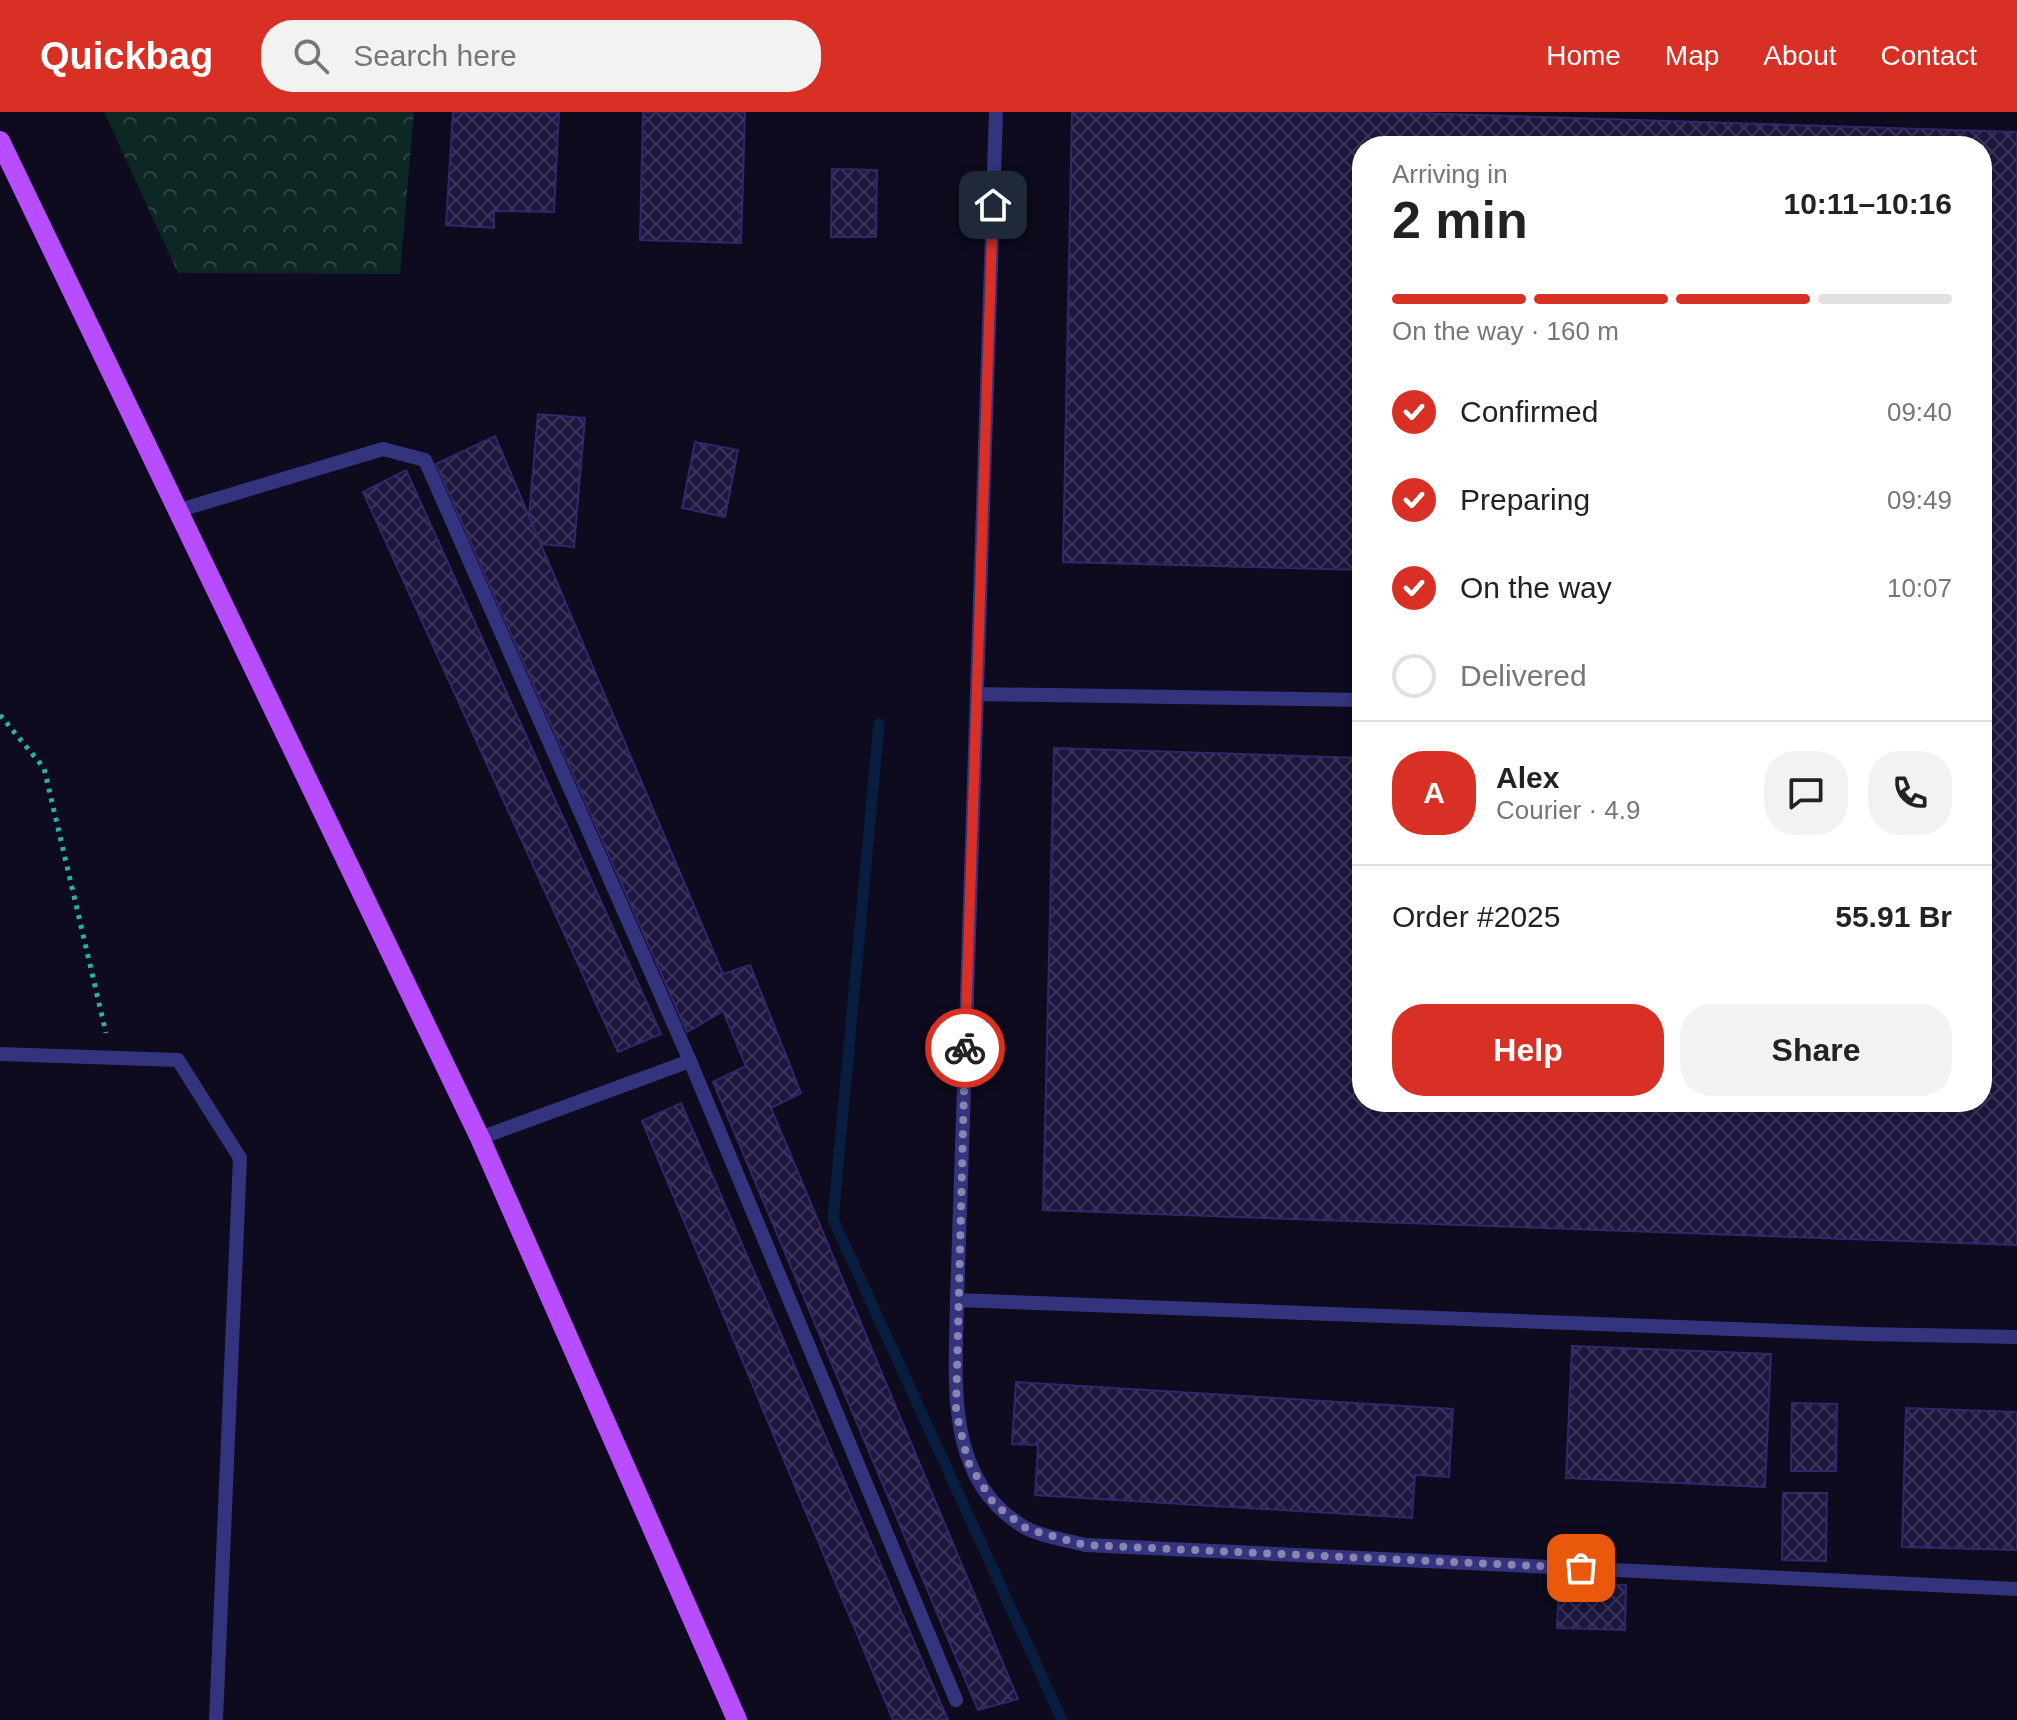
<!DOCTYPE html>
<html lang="en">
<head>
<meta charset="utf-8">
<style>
	body { margin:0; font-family:Helvetica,sans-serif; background:#f2f2f2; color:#222; height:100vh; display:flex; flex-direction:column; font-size:30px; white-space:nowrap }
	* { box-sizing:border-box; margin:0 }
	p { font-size:26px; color:#767676 }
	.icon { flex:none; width:44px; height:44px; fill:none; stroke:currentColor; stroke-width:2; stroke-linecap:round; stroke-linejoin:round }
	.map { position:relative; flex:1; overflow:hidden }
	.sheet { position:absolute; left:1352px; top:24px; width:640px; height:976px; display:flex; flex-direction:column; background:#fff; border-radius:32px; box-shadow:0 4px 12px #0003 }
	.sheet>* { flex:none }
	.pin { position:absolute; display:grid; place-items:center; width:68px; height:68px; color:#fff; margin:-34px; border-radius:16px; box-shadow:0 4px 12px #0006 }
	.courier { position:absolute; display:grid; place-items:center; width:80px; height:80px; margin:-40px; border:6px solid #d93025; border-radius:50%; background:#fff; color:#222; box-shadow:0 2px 10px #0007 }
	.overview em { font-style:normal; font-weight:800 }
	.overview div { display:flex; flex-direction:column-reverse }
	.overview { display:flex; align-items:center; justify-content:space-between; height:136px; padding:0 40px }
	h1 { font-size:52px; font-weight:800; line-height:60px }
	.bar { display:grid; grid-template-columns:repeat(4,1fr); gap:12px 8px; align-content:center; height:96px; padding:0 40px }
	.bar i { height:10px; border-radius:6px; background:#e0e0e0 }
	.bar .on { background:#d93025 }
	.bar p { grid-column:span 4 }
	.line { display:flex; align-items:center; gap:20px; padding:0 40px; border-top:2px solid #e0e0e0 }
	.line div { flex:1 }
	.round { display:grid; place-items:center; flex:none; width:84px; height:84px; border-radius:32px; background:#f2f2f2 }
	ol { padding:0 40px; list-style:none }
	li { display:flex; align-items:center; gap:24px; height:88px }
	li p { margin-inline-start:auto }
	li .icon { padding:8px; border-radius:50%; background:#d93025; color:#fff; stroke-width:4 }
	li:last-child { color:#767676 }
	li i { width:44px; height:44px; border:4px solid #e0e0e0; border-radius:50% }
	.button { display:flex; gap:16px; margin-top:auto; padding:16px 40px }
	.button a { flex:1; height:92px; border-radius:32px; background:#d93025; color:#fff; font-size:32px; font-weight:800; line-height:92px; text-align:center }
	.button a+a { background:#f2f2f2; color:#222 }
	header { display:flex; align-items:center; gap:48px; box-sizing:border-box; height:112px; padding:0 40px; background:#d93025; color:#fff }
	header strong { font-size:38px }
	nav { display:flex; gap:44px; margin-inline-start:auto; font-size:28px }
	.search { width:560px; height:72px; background:#f2f2f2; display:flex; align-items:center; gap:20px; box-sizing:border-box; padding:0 28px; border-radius:32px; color:#767676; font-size:30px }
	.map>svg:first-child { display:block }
</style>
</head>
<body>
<header>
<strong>Quickbag</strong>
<div class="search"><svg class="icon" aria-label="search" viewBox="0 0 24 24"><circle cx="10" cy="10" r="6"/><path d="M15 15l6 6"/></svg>Search here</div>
<nav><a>Home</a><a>Map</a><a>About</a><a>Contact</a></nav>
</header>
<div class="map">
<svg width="2017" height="1608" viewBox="0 0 2017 1608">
	<defs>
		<pattern id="forest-crowns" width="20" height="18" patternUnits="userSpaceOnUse" patternTransform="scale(2)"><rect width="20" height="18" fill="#0d2725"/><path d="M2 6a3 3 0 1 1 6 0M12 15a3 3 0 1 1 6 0" fill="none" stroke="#2f4546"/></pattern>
		<pattern id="building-cross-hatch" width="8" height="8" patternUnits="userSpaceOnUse" patternTransform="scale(2)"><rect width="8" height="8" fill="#1d163e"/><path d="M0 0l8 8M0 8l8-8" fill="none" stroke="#3c365b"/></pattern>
	</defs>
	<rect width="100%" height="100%" fill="#0d0b1d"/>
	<path fill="url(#forest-crowns)" d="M104,0H414L400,162L178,161Z"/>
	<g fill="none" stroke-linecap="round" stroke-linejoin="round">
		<path stroke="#091e3e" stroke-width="11" d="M879,612L833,1107L1062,1608"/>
	</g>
	<path fill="url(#building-cross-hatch)" stroke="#33276b" stroke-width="2" d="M453,0H559L554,100L494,99V116L446,113Z
		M643,0H745L741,131L640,128Z
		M1072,0H1379L2017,20V1133L1043,1098L1054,636L1362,646V990H1982V34H1362V458L1063,450Z
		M832,57L877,58L876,125H831Z
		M538,302L585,306L574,435L541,432L529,404Z
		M495,324L723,862L750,853L801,981L771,996L1018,1587L978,1598L713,970L746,954L723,899L687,920L436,352Z
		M695,330L738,338L725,405L682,396Z
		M406,358L661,922L618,940L363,380Z
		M681,991L948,1608H893L642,1009Z
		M1572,1234L1771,1242L1765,1375L1566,1366Z
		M1016,1270L1453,1297L1449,1365L1415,1363L1412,1406L1035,1383L1038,1333L1012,1332Z
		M1792,1291L1837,1292L1836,1359H1791Z
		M1906,1296L2017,1300V1438L1902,1435Z
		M1783,1381H1827L1826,1449L1782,1448Z
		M1559,1472L1626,1473L1625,1518L1557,1516Z"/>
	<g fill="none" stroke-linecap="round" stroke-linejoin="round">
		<path stroke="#28b1a5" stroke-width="5" stroke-dasharray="4 6" stroke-linecap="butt" d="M0,603L44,656L106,921"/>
		<path stroke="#34347e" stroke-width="14" d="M996,0L957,1188C956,1268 943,1369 1026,1416C1042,1425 1067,1428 1085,1433L2017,1477
			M180,398L383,337L425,348L690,949L956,1588
			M977,582L1362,588
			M0,942L178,948L240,1046L216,1608
			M480,1026L690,949
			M957,1188L1865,1222L2017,1225"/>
		<path stroke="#b84dff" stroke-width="20" d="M0,29L480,1026L737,1608"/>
	</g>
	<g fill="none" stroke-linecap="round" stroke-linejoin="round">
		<path stroke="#8885b0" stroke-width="8" stroke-dasharray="0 14.4" d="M965,936L956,1299L968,1350L994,1392L1027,1417L1085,1433L1581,1456"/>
		<path stroke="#d93025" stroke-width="10" d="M965,936L993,93"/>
	</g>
</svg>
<div class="pin" style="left:1581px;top:1456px;background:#ea580c"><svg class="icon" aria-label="bag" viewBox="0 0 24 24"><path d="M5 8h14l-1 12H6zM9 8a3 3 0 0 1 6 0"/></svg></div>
<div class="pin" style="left:993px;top:93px;background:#1f2937"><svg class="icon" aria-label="home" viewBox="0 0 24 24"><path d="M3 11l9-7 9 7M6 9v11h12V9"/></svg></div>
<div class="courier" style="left:965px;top:936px"><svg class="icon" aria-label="bike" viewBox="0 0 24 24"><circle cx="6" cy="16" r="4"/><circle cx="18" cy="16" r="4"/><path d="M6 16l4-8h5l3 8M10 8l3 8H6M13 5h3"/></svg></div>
<section class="sheet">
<div class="overview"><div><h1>2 min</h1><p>Arriving in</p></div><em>10:11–10:16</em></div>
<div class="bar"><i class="on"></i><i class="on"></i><i class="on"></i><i></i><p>On the way · 160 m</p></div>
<ol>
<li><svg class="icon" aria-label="check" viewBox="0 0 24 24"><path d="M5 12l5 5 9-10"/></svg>Confirmed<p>09:40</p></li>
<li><svg class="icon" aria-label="check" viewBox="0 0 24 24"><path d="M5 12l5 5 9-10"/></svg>Preparing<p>09:49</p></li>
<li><svg class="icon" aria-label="check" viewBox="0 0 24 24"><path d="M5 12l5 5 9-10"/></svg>On the way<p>10:07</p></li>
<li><i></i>Delivered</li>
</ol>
<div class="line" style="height:144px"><b class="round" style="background:#d93025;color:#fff">A</b><div><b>Alex</b><p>Courier · 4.9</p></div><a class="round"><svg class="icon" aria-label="chat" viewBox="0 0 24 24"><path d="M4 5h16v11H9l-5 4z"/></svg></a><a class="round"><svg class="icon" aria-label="phone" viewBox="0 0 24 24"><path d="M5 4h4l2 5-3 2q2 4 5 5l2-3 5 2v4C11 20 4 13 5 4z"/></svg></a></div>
<div class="line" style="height:104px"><div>Order #2025</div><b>55.91 Br</b></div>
<div class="button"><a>Help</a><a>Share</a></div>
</section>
</div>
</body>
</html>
